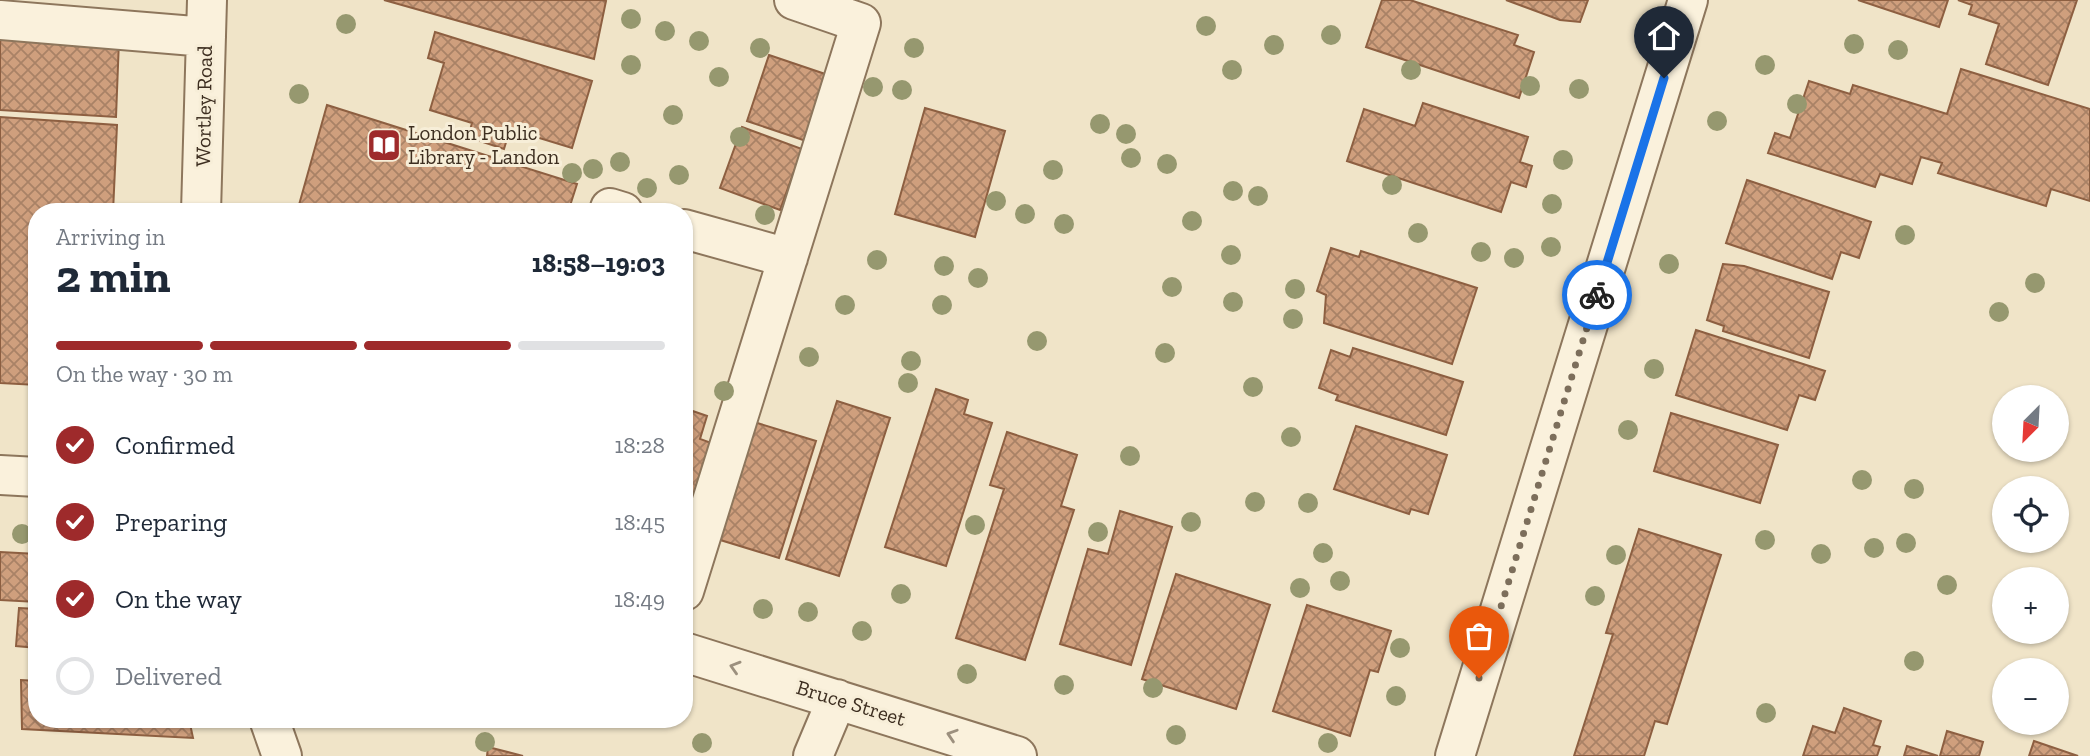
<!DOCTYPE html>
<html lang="en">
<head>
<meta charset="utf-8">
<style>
	body { margin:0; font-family:"Zilla Slab",serif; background:#f2f2f3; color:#1f2937; height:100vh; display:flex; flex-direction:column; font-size:26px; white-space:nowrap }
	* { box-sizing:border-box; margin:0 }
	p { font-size:23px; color:#747a83 }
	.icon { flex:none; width:38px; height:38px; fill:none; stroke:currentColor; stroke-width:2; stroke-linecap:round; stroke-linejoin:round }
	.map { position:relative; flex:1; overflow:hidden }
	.panel { position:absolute; left:28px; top:203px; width:665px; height:525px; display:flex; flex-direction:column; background:#fff; border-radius:28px; box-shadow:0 2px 5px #0004 }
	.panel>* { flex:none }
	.needle { width:46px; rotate:204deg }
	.fabs { position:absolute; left:1992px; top:385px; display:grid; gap:14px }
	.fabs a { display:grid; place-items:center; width:77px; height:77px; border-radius:50%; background:#fff; box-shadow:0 2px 5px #0004; font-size:35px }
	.pin { position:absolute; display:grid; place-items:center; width:60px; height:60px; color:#fff; margin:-72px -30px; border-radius:50% 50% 50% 0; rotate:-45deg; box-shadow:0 0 7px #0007 }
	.pin .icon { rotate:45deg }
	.courier { position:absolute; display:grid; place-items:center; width:70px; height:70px; margin:-35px; border:5px solid #1a73e8; border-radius:50%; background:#fff; color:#222; box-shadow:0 2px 9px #0007 }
	.head em { font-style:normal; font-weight:700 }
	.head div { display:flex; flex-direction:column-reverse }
	.head { display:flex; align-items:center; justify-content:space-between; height:119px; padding:0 28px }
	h1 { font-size:46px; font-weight:700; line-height:52px }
	.bar { display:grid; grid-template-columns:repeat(4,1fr); gap:10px 7px; align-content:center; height:84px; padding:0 28px }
	.bar i { height:9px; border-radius:5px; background:#e0e1e3 }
	.bar .active { background:#9e2a2b }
	.bar p { grid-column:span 4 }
	ol { padding:0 28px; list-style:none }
	li { display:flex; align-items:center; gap:21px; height:77px }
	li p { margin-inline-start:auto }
	li .icon { padding:7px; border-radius:50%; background:#9e2a2b; color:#fff; stroke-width:4 }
	li:last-child { color:#747a83 }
	li i { width:38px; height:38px; border:4px solid #e0e1e3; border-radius:50% }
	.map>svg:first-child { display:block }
</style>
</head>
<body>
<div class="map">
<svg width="2090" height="756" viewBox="0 0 2090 756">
	<defs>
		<pattern id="building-cross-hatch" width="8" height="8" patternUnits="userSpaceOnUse" patternTransform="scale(1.75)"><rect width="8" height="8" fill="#cf9f7d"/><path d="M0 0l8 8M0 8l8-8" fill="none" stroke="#a98266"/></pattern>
	</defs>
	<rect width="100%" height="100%" fill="#f0e4c8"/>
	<path fill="url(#building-cross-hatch)" stroke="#8d5f41" stroke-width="2" d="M384,0H602L606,1L594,59Z
		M1382,0H1410L1518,35L1514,45L1534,52L1519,98L1366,47Z
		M1506,0H1588L1580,22L1560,20Z
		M1858,0H1948L1939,27Z
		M1958,0H2077L2048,85L1986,64L1999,24L1969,14L1972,5Z
		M435,32L592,81L572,148L510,129L504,149L468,137L472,123L430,110L444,63L428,58Z
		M0,33L119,40L116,117L0,110Z
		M769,55L828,75L806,141L747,121Z
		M1961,69L2090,109V201L2051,189L2046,206L1938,173L1942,163L1921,157L1912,184L1880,174L1875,187L1768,153L1775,133L1790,138L1809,81L1850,94L1853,85L1947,114Z
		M1423,103L1528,137L1520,162L1532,166L1526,187L1511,182L1501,212L1347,161L1364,109L1415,126Z
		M327,105L577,184L568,212H297Z
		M925,108L1005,131L975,237L895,214Z
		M0,117L117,125L113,212H37V385L0,383Z
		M742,127L802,149L780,210L720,188Z
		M1747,180L1871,222L1859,258L1841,252L1832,279L1726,243Z
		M1331,248L1359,257L1361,251L1477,288L1452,364L1324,323L1326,295L1317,291Z
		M1723,264L1744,266L1829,292L1809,358L1723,331L1724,326L1707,320Z
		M1696,330L1825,371L1815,400L1799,395L1787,430L1676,395Z
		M1353,348L1463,382L1446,435L1336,400L1338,395L1319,388L1331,350L1350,357Z
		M936,389L968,400L964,414L992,423L946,566L885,547Z
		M837,401L890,418L839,576L786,559Z
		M684,408L707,416L700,439L717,445L691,527L684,525Z
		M1671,413L1778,445L1760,503L1654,471Z
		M754,422L816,441L779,558L717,539Z
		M1356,426L1447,455L1428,514L1411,509L1409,514L1334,489Z
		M1007,432L1077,455L1061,506L1074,510L1025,660L956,638L1004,489L990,485Z
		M1120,511L1172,527L1131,665L1060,644L1088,549L1108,554Z
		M1639,529L1721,555L1667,724L1655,721L1644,756H1574L1613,634L1606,633Z
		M0,552L37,554V602L0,600Z
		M1176,574L1270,605L1236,709L1142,679Z
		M1307,605L1391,631L1378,672L1370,670L1350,736L1273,711Z
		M19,608L37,609V648L16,646Z
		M21,680L37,681V719H189L193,738L22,729Z
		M1844,708L1881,721L1873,745L1880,747L1877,756H1803L1813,726L1835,733Z
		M1947,731L1983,742L1979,756H1940Z
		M2034,741L2078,756H2029Z
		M1907,746L1938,756H1904Z
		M488,747L523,756H487Z"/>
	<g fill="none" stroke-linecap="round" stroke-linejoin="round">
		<g stroke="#8d765c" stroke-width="42">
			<path id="minor" d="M0,20L206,37
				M610,208L623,212
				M201,212L207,0
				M684,229L788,258
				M0,475L37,477
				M684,591L861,23L794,0
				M684,652L1017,756
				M269,719L282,756
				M813,756L837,699
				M1455,756L1688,0"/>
		</g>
		<use href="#minor" stroke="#faf1dc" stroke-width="38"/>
	</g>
	<g fill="#96986f">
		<circle cx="631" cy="19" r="10"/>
		<circle cx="346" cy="24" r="10"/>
		<circle cx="1206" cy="26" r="10"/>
		<circle cx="665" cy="31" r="10"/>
		<circle cx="1331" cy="35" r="10"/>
		<circle cx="699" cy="41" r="10"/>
		<circle cx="1854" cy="44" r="10"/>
		<circle cx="1274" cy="45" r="10"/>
		<circle cx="760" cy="48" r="10"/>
		<circle cx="914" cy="48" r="10"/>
		<circle cx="1898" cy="50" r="10"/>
		<circle cx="631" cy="65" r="10"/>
		<circle cx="1765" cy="65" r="10"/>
		<circle cx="1232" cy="70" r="10"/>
		<circle cx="1411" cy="70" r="10"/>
		<circle cx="719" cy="77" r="10"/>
		<circle cx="1530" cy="86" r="10"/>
		<circle cx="873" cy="87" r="10"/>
		<circle cx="1579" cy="89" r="10"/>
		<circle cx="902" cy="90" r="10"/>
		<circle cx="299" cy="94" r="10"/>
		<circle cx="1797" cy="104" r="10"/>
		<circle cx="673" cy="115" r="10"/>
		<circle cx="1717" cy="121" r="10"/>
		<circle cx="1100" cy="124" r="10"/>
		<circle cx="1126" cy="134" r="10"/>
		<circle cx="740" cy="137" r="10"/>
		<circle cx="1131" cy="158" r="10"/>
		<circle cx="1563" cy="160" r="10"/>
		<circle cx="620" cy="162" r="10"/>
		<circle cx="1167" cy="164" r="10"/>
		<circle cx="593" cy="169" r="10"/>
		<circle cx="1053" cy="170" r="10"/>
		<circle cx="572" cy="173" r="10"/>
		<circle cx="679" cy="175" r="10"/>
		<circle cx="1392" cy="185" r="10"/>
		<circle cx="647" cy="188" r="10"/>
		<circle cx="1233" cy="191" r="10"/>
		<circle cx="1258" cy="196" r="10"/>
		<circle cx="996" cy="201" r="10"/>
		<circle cx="1552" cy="204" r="10"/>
		<circle cx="1025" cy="214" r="10"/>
		<circle cx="765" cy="215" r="10"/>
		<circle cx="1192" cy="221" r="10"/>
		<circle cx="1064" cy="224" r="10"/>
		<circle cx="1418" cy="233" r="10"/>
		<circle cx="1905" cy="235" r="10"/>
		<circle cx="1551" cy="247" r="10"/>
		<circle cx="1481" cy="252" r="10"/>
		<circle cx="1231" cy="255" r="10"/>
		<circle cx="1514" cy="258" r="10"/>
		<circle cx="877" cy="260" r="10"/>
		<circle cx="1669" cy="264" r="10"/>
		<circle cx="944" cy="266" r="10"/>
		<circle cx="978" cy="278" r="10"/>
		<circle cx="2035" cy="283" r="10"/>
		<circle cx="1172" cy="287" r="10"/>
		<circle cx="1295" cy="289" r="10"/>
		<circle cx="1233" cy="302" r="10"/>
		<circle cx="845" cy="305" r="10"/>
		<circle cx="942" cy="305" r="10"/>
		<circle cx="1999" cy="312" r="10"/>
		<circle cx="1293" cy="319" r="10"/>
		<circle cx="1037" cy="341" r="10"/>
		<circle cx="1165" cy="353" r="10"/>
		<circle cx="809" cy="357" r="10"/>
		<circle cx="911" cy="361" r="10"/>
		<circle cx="1654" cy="369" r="10"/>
		<circle cx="908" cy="383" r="10"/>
		<circle cx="1253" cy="387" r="10"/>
		<circle cx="724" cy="391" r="10"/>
		<circle cx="1628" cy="430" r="10"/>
		<circle cx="1291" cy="437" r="10"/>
		<circle cx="1130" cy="456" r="10"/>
		<circle cx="1862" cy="480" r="10"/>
		<circle cx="1914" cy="489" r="10"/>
		<circle cx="1255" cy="502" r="10"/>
		<circle cx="1308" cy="503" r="10"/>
		<circle cx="1191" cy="522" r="10"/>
		<circle cx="975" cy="525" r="10"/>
		<circle cx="1098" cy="532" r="10"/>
		<circle cx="22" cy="534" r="10"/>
		<circle cx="1765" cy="540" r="10"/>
		<circle cx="1906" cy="543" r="10"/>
		<circle cx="1874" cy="548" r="10"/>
		<circle cx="1323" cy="553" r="10"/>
		<circle cx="1821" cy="554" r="10"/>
		<circle cx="1616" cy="555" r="10"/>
		<circle cx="1340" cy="581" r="10"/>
		<circle cx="1947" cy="585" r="10"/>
		<circle cx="1300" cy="588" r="10"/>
		<circle cx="901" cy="594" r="10"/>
		<circle cx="1595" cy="596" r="10"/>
		<circle cx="763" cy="609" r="10"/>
		<circle cx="808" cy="612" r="10"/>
		<circle cx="862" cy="631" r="10"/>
		<circle cx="1400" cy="648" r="10"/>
		<circle cx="1914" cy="661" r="10"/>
		<circle cx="967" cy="674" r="10"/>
		<circle cx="1064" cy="685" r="10"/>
		<circle cx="1153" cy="688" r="10"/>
		<circle cx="1396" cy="696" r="10"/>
		<circle cx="1766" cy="713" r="10"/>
		<circle cx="1176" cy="735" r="10"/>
		<circle cx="485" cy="742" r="10"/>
		<circle cx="702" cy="743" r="10"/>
		<circle cx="1328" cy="743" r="10"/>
	</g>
	<defs><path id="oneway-chevron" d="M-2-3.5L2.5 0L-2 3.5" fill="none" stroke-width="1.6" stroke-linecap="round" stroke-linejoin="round" transform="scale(1.75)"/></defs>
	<g stroke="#9c907e">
		<use href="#oneway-chevron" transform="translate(735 667) rotate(-163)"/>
		<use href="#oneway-chevron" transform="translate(952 735) rotate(-162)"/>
	</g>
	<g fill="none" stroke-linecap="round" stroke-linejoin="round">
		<path stroke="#7c6e5b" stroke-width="7" stroke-dasharray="0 12.6" d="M1479,678L1597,295"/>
		<path stroke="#1a73e8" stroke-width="9" d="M1597,295L1664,78"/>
	</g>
	<defs>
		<g id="library-square" transform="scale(1.75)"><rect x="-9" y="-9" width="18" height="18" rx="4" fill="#9e2a2b" stroke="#f7eed8"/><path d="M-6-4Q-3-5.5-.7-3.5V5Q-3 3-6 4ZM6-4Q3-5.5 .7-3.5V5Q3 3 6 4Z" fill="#fff"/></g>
	</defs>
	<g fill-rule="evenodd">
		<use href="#library-square" x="384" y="145"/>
	</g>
	<g text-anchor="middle" stroke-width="6" stroke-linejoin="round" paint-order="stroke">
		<g font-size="21" fill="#3d2e20" stroke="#f7eed8">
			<text transform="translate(204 106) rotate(-89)" y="7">Wortley Road</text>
			<text transform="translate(851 703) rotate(17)" y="7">Bruce Street</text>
		</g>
		<g font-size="21" fill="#3d2e20" stroke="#f7eed8" text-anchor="start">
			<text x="408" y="140">London Public<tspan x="408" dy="24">Library - Landon</tspan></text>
		</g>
	</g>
</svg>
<div class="fabs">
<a><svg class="needle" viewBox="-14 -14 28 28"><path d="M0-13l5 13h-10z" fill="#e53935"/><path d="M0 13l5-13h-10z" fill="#747a83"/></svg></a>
<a><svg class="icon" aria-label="locate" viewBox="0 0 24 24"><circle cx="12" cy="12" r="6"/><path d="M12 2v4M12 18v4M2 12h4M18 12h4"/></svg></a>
<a>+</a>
<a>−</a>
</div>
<div class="pin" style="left:1479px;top:678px;background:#ea580c"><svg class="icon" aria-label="bag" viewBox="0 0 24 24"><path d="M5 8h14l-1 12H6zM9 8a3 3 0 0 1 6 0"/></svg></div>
<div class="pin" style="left:1664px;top:78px;background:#1f2937"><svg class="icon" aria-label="home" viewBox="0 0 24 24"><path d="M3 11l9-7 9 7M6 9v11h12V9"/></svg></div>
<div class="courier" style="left:1597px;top:295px"><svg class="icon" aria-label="bike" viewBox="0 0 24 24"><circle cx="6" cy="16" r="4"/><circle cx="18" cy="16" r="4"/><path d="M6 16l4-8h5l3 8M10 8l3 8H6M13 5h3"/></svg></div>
<section class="panel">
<div class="head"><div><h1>2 min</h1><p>Arriving in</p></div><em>18:58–19:03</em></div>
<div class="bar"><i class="active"></i><i class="active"></i><i class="active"></i><i></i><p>On the way · 30 m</p></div>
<ol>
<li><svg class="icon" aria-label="check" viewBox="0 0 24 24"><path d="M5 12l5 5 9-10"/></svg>Confirmed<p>18:28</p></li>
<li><svg class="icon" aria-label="check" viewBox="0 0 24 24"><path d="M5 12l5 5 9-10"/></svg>Preparing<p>18:45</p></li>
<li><svg class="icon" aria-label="check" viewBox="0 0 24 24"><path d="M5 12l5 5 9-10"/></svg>On the way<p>18:49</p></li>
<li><i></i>Delivered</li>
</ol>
</section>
</div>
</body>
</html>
